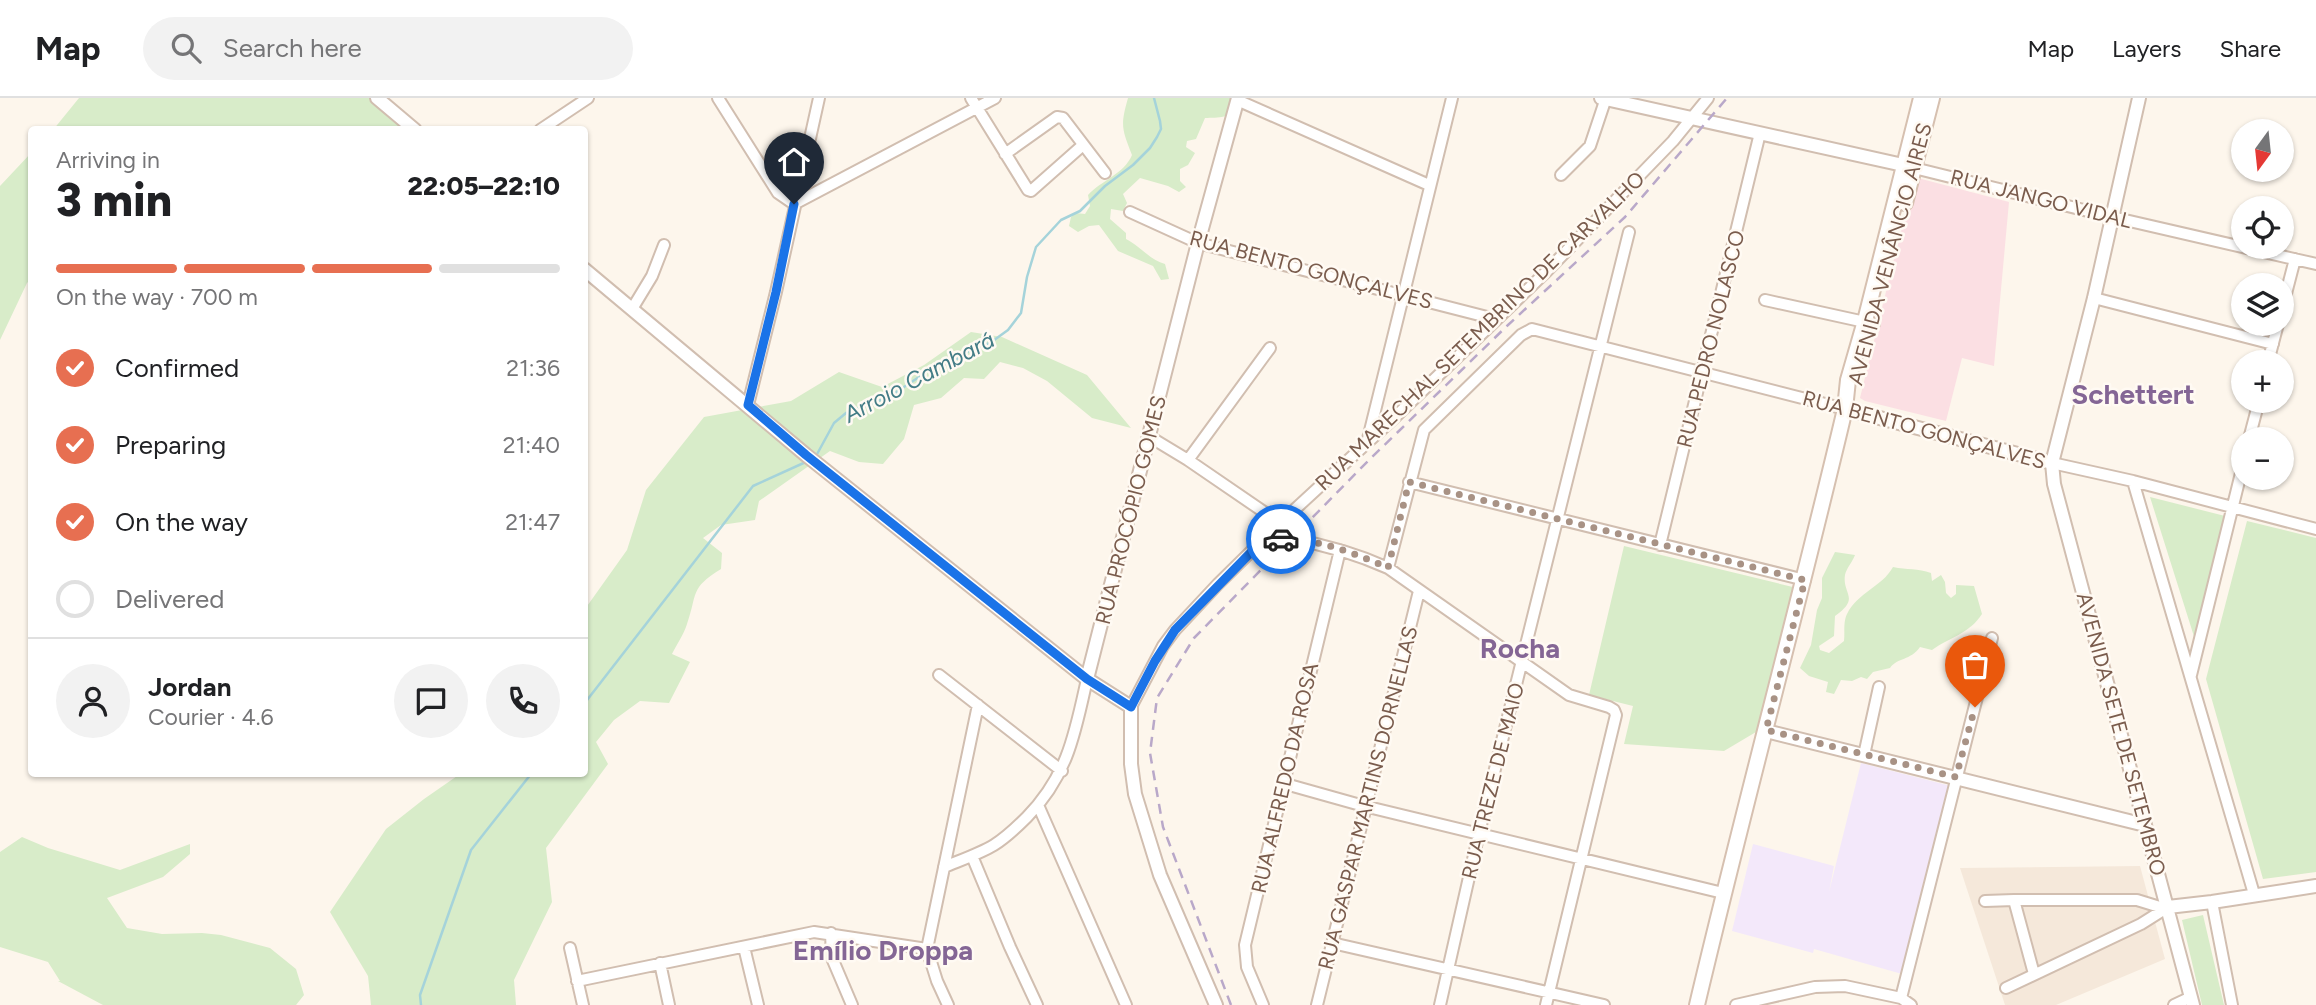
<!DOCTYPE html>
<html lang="en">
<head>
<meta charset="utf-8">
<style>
	body { margin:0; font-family:Figtree,sans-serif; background:#f2f2f2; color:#202124; height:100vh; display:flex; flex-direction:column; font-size:26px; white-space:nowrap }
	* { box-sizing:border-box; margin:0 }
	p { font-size:23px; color:#757577 }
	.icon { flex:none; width:38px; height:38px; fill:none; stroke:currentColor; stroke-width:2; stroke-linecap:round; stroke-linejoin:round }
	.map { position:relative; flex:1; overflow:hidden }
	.drawer { position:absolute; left:28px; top:28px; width:560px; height:651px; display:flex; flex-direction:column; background:#fff; border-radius:7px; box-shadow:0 2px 5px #0004 }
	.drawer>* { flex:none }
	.needle { width:46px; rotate:195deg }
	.fabs { position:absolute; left:2231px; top:21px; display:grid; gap:14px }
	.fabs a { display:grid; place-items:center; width:63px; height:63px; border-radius:50%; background:#fff; box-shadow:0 2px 5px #0004; font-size:35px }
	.pin { position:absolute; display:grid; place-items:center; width:60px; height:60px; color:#fff; margin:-72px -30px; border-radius:50% 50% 50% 0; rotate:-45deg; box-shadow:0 0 7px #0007 }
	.pin .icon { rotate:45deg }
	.courier { position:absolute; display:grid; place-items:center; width:70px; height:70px; margin:-35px; border:5px solid #1a73e8; border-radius:50%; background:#fff; color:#222; box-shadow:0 2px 9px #0007 }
	.summary em { font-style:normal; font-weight:800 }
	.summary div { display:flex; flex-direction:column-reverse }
	.summary { display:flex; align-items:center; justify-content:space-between; height:119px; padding:0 28px }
	h1 { font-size:46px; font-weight:800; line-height:52px }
	.bar { display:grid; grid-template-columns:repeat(4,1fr); gap:10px 7px; align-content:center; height:84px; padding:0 28px }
	.bar i { height:9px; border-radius:5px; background:#e0e0e0 }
	.bar .current { background:#e76f51 }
	.bar p { grid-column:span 4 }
	.line { display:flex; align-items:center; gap:18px; padding:0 28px; border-top:2px solid #e0e0e0 }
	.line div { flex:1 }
	.round { display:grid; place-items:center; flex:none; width:74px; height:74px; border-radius:37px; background:#f2f2f2 }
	ol { padding:0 28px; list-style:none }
	li { display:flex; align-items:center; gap:21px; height:77px }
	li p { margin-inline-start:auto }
	li .icon { padding:7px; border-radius:50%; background:#e76f51; color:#fff; stroke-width:4 }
	li:last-child { color:#757577 }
	li i { width:38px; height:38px; border:4px solid #e0e0e0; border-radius:50% }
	header { display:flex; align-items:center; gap:42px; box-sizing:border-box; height:98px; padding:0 35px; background:#fff; border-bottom:2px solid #e0e0e0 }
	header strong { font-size:33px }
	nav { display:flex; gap:38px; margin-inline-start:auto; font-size:24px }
	.search { width:490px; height:63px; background:#f2f2f2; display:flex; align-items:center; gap:18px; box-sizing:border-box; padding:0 24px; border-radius:38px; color:#757577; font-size:26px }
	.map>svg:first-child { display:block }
</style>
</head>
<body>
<header>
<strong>Map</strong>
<div class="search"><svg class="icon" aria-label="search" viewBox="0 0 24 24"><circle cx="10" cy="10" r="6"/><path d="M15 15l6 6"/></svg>Search here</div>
<nav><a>Map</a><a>Layers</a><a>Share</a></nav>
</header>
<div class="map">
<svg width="2316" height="907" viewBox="0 0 2316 907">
	<rect width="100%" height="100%" fill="#fdf6ec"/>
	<path fill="#f5e8da" d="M2140,768L2165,861L2056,907H2005L1960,770Z"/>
	<path fill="#f3e8fa" d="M1861,665L1951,688L1902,876L1814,851L1813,855L1732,833L1753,746L1834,768L1829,794Z"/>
	<path fill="#fbdfe3" d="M1914,79L2009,104L1994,268L1962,260L1946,323L1865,303L1860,300Z"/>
	<path fill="#d8ecc9" d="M79,0H372L403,31L53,32Z
		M1128,0H1232C1237,22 1220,19 1205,20L1196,41L1187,43L1186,49L1195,55L1188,67L1180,71V83L1186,89L1179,94L1168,88L1140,80L1123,96L1127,105L1123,113L1111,111L1110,121L1126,135V141C1140,148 1150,162 1165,166L1169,181L1161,182L1153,168L1118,153L1099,127L1089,128L1078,134L1069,128L1071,119L1076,115L1085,116L1090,108L1088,97C1102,82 1124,76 1132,57C1122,31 1120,28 1128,0Z
		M31,55V181L27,185L0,242V88Z
		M971,234L1002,239L1087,277L1131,330L1092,320L1047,283L1023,270L1000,264L984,281L964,280L941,300L914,307L904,341L883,366L859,364L830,353L759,403L755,422L721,427L703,440L722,455L721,471C689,491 698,495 687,526C684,536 677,546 672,556L690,564L669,605L640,603L614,622L596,644L608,666L546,750L552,804L514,882L516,907H371L368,878L330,814L386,731L424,701L460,676H584L585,511L627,452L646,392L704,319L791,303L839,274L882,289L924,267Z
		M2150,399L2225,418L2197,548Z
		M2247,423L2316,440V774L2263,781L2206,581Z
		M1624,448L1797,490L1761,631L1724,653L1624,646L1633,608L1589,597Z
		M1835,454L1855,457C1853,463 1846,471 1845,477C1842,496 1861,500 1835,518L1834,538L1819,548L1820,552L1829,555L1844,543C1845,535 1843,524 1847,516C1858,494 1882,489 1893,469C1907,472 1918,470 1931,475L1932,483L1941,477L1945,484L1946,495L1951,500L1956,496V487L1974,488L1982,516C1969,536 1950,539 1932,552L1920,549C1910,563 1898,559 1890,570L1873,574L1867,581L1861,579L1852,583L1841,582L1834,596L1826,594L1828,584L1809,578L1800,570L1811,547L1817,512L1822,500V480Z
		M22,739L48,750L120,772L190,746V756L163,779L107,800L127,830L162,836L202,835L221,837L270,850L296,871L304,897L296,907H103L58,883H60L48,864L0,849V754Z
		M2203,817L2224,907H2202L2182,822Z"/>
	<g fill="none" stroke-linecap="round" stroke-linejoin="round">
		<path stroke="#a5d3da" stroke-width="2.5" d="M816,358L834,325L846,315L889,299L928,273L952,264L972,251L990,245L1008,232L1021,215L1027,179L1036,149L1061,122L1080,113L1105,88L1133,67L1150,50L1157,39L1161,31L1160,23L1154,0
			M584,606L753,388L808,363
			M421,907L420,897L471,752L531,676"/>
		<g stroke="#d1beb0" stroke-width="14">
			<path id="minor" d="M718,0L778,95L794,106L995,0
				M971,0L1028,92L1031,93L1083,47
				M1237,2L1429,87
				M540,32L588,0
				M1005,56L1057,19L1063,20L1105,75
				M1914,70L2112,119L2316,166
				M1561,77L1590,48L1606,0
				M1130,114L1198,145L1495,221
				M2094,200L2273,246
				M1765,202L1874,226
				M632,211L652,178L664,147
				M2282,211L2295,161
				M2268,264L2278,226
				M748,307L776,194L819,0
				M1150,339L1188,362L1280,425L1292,441C1326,447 1357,456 1388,470L1569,597L1609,609L1614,612L1616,617L1546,907
				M2249,341L2259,303
				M1367,345L1452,0
				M1188,362L1270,250
				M2052,365L2133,383L2316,431
				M2133,383L2254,796
				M1409,384L1805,482
				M1264,441H1292
				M1660,447L1760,35
				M1388,470L1424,332L1521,237L1532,231L1845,311
				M939,577L1062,673
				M2191,577L2244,363
				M1131,609L1163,548L1175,532L1218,486L1280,425L1394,320L1547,173L1673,43L1708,0
				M1864,657L1879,589
				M1282,685L1364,708L1723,795
				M1038,707L1126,907
				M972,758L1010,849L1037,907
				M944,769C961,762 979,756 994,747C1007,739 1017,729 1027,719C1068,677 1075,635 1087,581
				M1985,803L2014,802
				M2212,804L2232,907
				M831,835L832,860L852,907
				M1332,845L1604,907
				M744,849L758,907
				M570,850L583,907
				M660,865L669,907
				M2034,876L2014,802H2137L2163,810
				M577,883L814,834L927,851
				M2006,890L2141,826L2168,809
				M1901,900L1992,540
				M948,907L937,883L927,851L978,607
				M1263,907L1247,869L1245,847L1340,452
				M1317,907L1419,493
				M1440,907L1479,735L1629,134
				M1736,907L1815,889L1845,888L1901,900L1911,907
				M2174,907L2191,899"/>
		</g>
		<g stroke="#d1beb0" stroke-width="16">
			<path id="tertiary" d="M377,0L415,32
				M1601,0L1912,69
				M2139,0L2094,200L2052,365L2054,386L2193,907
				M584,171L806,357L1087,581L1131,609V666L1135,696L1160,777L1216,907
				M1845,311L2052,365
				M1087,581L1198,145L1238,0
				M1766,633L2145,727
				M2168,809L2212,804L2316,788"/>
		</g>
		<g stroke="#d6c0b0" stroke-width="18">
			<path id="secondary" d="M1905,105L1932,0
				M1697,907C1744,708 1798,510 1845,311L1848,282L1865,223L1921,0"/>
		</g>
		<use href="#minor" stroke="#fff" stroke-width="10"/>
		<use href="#tertiary" stroke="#fff" stroke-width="12"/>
		<use href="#secondary" stroke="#fff" stroke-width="14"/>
		<path stroke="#b9a8c9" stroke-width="2.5" stroke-dasharray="10 7" stroke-linecap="butt" d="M1231,907L1163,729L1150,655L1157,600L1194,540L1369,362L1508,227L1625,119L1727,0"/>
	</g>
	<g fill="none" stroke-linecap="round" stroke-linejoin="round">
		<path stroke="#a89285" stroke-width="7" stroke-dasharray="0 12.6" d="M1281,441C1318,441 1355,455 1388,470L1409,384L1805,482L1766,632L1956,679L1975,609"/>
		<path stroke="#1a73e8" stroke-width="9" d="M794,106L776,194L748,307L806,357L1087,581L1131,609L1155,563L1175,532L1264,441H1281"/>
	</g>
	<g text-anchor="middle" stroke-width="5" stroke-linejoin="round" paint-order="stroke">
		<g font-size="21" fill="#7a5c4d" stroke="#fffaf3">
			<text transform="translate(2041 101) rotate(14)" y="7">RUA JANGO VIDAL</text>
			<text transform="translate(1890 156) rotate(-75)" y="7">AVENIDA VENÂNCIO AIRES</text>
			<text transform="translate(1311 172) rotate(15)" y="7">RUA BENTO GONÇALVES</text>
			<text transform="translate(1480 233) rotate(-44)" y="7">RUA MARECHAL SETEMBRINO DE CARVALHO</text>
			<text transform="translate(1711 241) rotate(-76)" y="7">RUA PEDRO NOLASCO</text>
			<text transform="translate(1924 332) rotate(15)" y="7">RUA BENTO GONÇALVES</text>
			<text transform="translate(1131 412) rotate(-76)" y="7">RUA PROCÓPIO GOMES</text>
			<text transform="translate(2121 636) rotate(75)" y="7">AVENIDA SETE DE SETEMBRO</text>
			<text transform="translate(1285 680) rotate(-77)" y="7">RUA ALFREDO DA ROSA</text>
			<text transform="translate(1493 683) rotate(-76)" y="7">RUA TREZE DE MAIO</text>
			<text transform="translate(1368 700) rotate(-76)" y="7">RUA GASPAR MARTINS DORNELLAS</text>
		</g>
		<g font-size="23" font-style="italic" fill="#437c86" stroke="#fffaf3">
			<text transform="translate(919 279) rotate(-28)" y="8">Arroio Cambará</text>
		</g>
		<g font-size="28" font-weight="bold" fill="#846695" stroke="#fffaf3">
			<text x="2133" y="306">Schettert</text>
			<text x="1520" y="560">Rocha</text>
			<text x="883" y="862">Emílio Droppa</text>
		</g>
	</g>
</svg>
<div class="fabs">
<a><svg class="needle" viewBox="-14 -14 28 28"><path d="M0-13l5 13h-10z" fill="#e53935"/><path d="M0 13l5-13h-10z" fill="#757577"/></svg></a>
<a><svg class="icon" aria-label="locate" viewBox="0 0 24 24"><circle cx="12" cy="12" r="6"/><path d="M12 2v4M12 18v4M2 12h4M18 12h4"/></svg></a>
<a><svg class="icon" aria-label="layers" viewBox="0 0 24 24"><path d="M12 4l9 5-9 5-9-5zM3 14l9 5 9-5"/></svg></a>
<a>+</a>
<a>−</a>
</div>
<div class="pin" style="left:1975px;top:609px;background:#ea580c"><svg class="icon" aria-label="bag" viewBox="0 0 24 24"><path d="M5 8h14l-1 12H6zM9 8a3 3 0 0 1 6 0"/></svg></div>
<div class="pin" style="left:794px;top:106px;background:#1f2937"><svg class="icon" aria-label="home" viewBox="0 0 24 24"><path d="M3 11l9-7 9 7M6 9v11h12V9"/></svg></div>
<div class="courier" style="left:1281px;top:441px"><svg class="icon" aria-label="car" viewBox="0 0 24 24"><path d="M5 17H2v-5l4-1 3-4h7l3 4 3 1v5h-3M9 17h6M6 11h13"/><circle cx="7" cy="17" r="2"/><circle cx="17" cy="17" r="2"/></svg></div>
<section class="drawer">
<div class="summary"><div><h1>3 min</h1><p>Arriving in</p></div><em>22:05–22:10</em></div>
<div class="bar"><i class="current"></i><i class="current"></i><i class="current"></i><i></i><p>On the way · 700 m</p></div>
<ol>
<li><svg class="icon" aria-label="check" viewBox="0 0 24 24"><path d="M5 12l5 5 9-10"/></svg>Confirmed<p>21:36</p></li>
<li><svg class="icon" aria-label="check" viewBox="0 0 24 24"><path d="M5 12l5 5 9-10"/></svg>Preparing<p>21:40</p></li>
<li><svg class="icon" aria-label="check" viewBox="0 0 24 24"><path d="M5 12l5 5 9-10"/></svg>On the way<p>21:47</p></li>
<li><i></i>Delivered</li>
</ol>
<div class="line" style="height:126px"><a class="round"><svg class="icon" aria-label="person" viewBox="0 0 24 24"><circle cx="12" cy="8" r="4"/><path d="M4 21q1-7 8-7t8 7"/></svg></a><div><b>Jordan</b><p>Courier · 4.6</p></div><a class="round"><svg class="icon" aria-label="chat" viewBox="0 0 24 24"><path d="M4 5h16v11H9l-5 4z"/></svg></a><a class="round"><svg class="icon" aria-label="phone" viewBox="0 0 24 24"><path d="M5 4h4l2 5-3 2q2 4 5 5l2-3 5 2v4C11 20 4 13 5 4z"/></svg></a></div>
</section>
</div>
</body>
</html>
